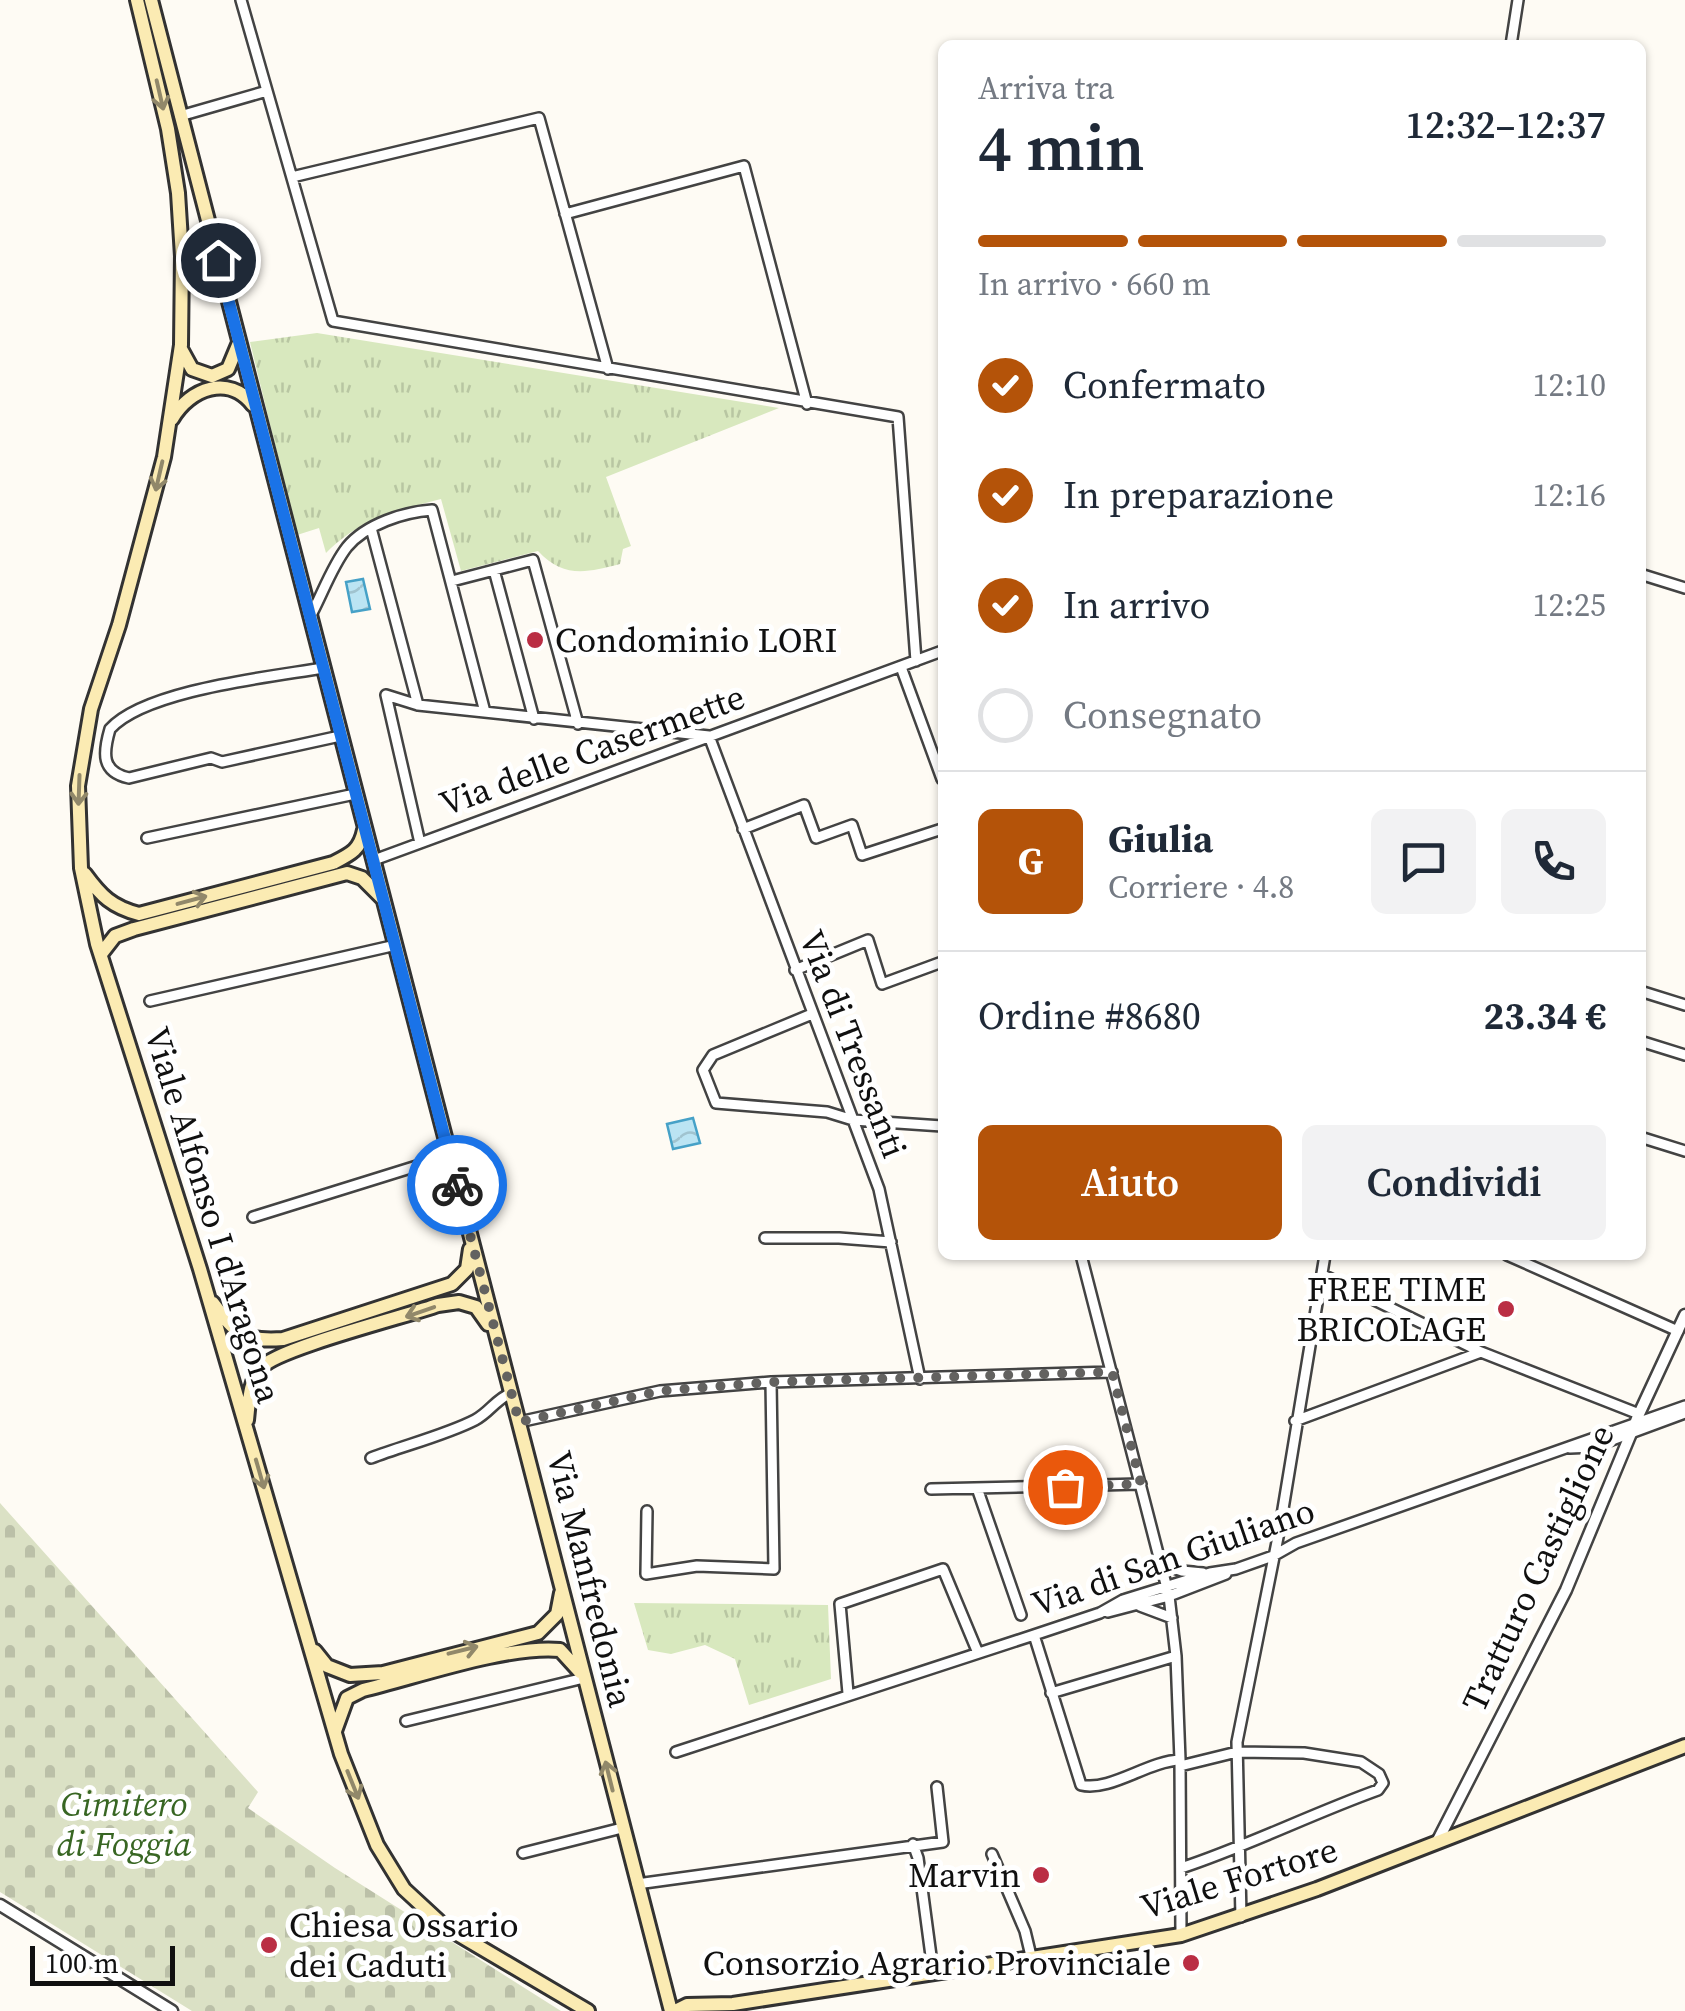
<!DOCTYPE html>
<html lang="it">
<head>
<meta charset="utf-8">
<style>
	body { margin:0; font-family:"Source Serif 4",serif; background:#f2f2f3; color:#1f2937; height:100vh; display:flex; flex-direction:column; font-size:38px; white-space:nowrap }
	* { box-sizing:border-box; margin:0 }
	p { font-size:32px; color:#747a83 }
	.icon { flex:none; width:55px; height:55px; fill:none; stroke:currentColor; stroke-width:2; stroke-linecap:round; stroke-linejoin:round }
	.map { position:relative; flex:1; overflow:hidden }
	.panel { position:absolute; left:938px; top:40px; width:708px; height:1220px; display:flex; flex-direction:column; background:#fff; border-radius:15px; box-shadow:0 2px 8px #0004 }
	.panel>* { flex:none }
	.scale { position:absolute; left:30px; bottom:25px; width:145px; box-sizing:border-box; padding-left:10px; border:5px solid #101010; border-top:0; font-size:28px; line-height:35px; white-space:nowrap; color:#101010; -webkit-text-stroke:8px #fff; paint-order:stroke }
	.pin { position:absolute; display:grid; place-items:center; width:85px; height:85px; color:#fff; margin:-42px; border:5px solid #fff; border-radius:50%; box-shadow:0 2px 10px #0007 }
	.courier { position:absolute; display:grid; place-items:center; width:100px; height:100px; margin:-50px; border:8px solid #1a73e8; border-radius:50%; background:#fff; color:#222; box-shadow:0 2px 12px #0007 }
	.summary em { font-style:normal; font-weight:600 }
	.summary div { display:flex; flex-direction:column-reverse }
	.summary { display:flex; align-items:center; justify-content:space-between; height:170px; padding:0 40px }
	h1 { font-size:65px; font-weight:600; line-height:75px }
	.bar { display:grid; grid-template-columns:repeat(4,1fr); gap:15px 10px; align-content:center; height:120px; padding:0 40px }
	.bar i { height:12px; border-radius:8px; background:#e0e1e3 }
	.bar .selected { background:#b45309 }
	.bar p { grid-column:span 4 }
	.line { display:flex; align-items:center; gap:25px; padding:0 40px; border-top:2px solid #e0e1e3 }
	.line div { flex:1 }
	.round { display:grid; place-items:center; flex:none; width:105px; height:105px; border-radius:15px; background:#f2f2f3 }
	ol { padding:0 40px; list-style:none }
	li { display:flex; align-items:center; gap:30px; height:110px }
	li p { margin-inline-start:auto }
	li .icon { padding:10px; border-radius:50%; background:#b45309; color:#fff; stroke-width:4 }
	li:last-child { color:#747a83 }
	li i { width:55px; height:55px; border:5px solid #e0e1e3; border-radius:50% }
	.button { display:flex; gap:20px; margin-top:auto; padding:20px 40px }
	.button a { flex:1; height:115px; border-radius:15px; background:#b45309; color:#fff; font-size:40px; font-weight:600; line-height:115px; text-align:center }
	.button a+a { background:#f2f2f3; color:#1f2937 }
	.map>svg:first-child { display:block }
</style>
</head>
<body>
<div class="map">
<svg width="1685" height="2011" viewBox="0 0 1685 2011">
	<defs>
		<pattern id="grass-tufts" width="24" height="20" patternUnits="userSpaceOnUse" patternTransform="scale(2.5)"><rect width="24" height="20" fill="#d8e8be"/><path d="M3 7l-1-3M5 7V3M7 7l1-3M15 17l-1-3M17 17v-4M19 17l1-3" fill="none" stroke="#b8c6a2"/></pattern>
		<pattern id="cemetery-stones" width="16" height="16" patternUnits="userSpaceOnUse" patternTransform="scale(2.5)"><rect width="16" height="16" fill="#dbe1c5"/><path d="M2 7V4a2 2 0 0 1 4 0v3zM10 15v-3a2 2 0 0 1 4 0v3z" fill="#bbc0a8"/></pattern>
		<pattern id="water-waves" width="16" height="10" patternUnits="userSpaceOnUse" patternTransform="scale(2.5)"><rect width="16" height="10" fill="#bbe4f3"/><path d="M0 5q4-4 8 0t8 0" fill="none" stroke="#a0c3cf"/></pattern>
	</defs>
	<rect width="100%" height="100%" fill="#fefbf4"/>
	<path fill="url(#grass-tufts)" d="M317,333L779,408L606,477L631,546L623,549L620,564C586,573 563,578 538,551L461,571L441,499C395,511 361,518 326,553L319,528L297,535L250,342Z
		M634,1603L828,1605L831,1679L749,1705L735,1659L705,1645L671,1654L648,1650Z"/>
	<path fill="url(#cemetery-stones)" d="M0,1503L258,1792L248,1808L335,1868L561,2011H192L0,1892Z"/>
	<path fill="url(#water-waves)" stroke="#46a1c7" stroke-width="2.5" d="M363,579L370,609L352,612L346,582Z
		M693,1118L700,1143L673,1149L667,1124Z"/>
	<g fill="none" stroke-linecap="round" stroke-linejoin="round">
		<g stroke="#434343" stroke-width="14">
			<path id="minor" d="M241,0L333,321L898,417L916,661
				M1511,45L1518,0
				M180,116L267,91
				M292,177L539,118L608,369
				M565,214L744,166L807,404
				M371,528L418,705
				M494,570L534,719
				M1640,574L1685,588
				M452,581L533,560L578,724
				M310,617C322,595 332,566 347,547C366,524 404,512 432,510L485,712
				M901,667L942,779
				M323,668C270,677 145,690 110,729C103,753 101,772 129,778L211,758L222,762L340,736
				M386,695L418,705L709,736L879,1189L920,1379
				M386,695L420,843
				M743,829L804,805L816,838L852,825L862,855L942,829
				M147,838L355,794
				M374,860L942,651
				M795,970L868,940L882,984L942,962
				M1640,991L1685,1005
				M150,1001L396,945
				M812,1014L713,1055L703,1070L716,1103L827,1112L853,1120L942,1126
				M1640,1041L1685,1055
				M1640,1137L1685,1151
				M253,1217L449,1156
				M765,1238H839L891,1242
				M1081,1255L1169,1596L1176,1656L1180,1760L1181,1935
				M1507,1255L1678,1331
				M1323,1275L1481,1352L1639,1414
				M1295,1421L1481,1352
				M519,1422L660,1391L771,1382L1112,1372
				M1570,1448L1593,1447L1685,1413
				M371,1458C402,1446 446,1435 475,1420C490,1412 495,1400 511,1393
				M977,1488L1021,1615
				M931,1489L1141,1484
				M647,1511L646,1574L697,1566L774,1569L771,1382
				M1162,1564L1182,1571L1203,1573
				M1140,1606L1172,1618
				M1108,1612L1169,1596L1226,1574
				M1034,1635L1081,1785C1110,1792 1148,1761 1180,1760
				M848,1693L840,1604L943,1569L978,1653
				M1051,1693L1176,1656
				M406,1721L584,1678
				M676,1752L1034,1635L1100,1613L1123,1600L1210,1573L1236,1569L1273,1556L1296,1543L1685,1406
				M1180,1766L1237,1752L1304,1753L1361,1762L1379,1774L1383,1783L1378,1790C1311,1814 1248,1846 1181,1868
				M913,1844L918,1858L933,1971
				M523,1853L622,1828
				M992,1854L1025,1931L1031,1956
				M637,1884L943,1842L937,1787
				M1241,1917L1237,1742L1280,1527L1325,1255"/>
		</g>
		<g stroke="#434343" stroke-width="15">
			<path id="tertiary" d="M1437,1842L1566,1590L1639,1414L1685,1315
				M0,1905L172,2011"/>
		</g>
		<g stroke="#323232" stroke-width="18">
			<path id="secondary" d="M137,0L168,129L178,193L182,256L181,345L164,457L119,625L91,709L78,786L81,868L97,944L200,1269L341,1754L377,1845L404,1889L444,1926L588,2011
				M151,0L671,2011
				M181,349L192,369L212,376L228,369L238,345
				M172,419C190,388 229,374 253,405
				M85,874C101,896 112,907 139,914L333,863C351,854 360,850 364,830
				M101,954L115,936L134,929L347,873L362,878L382,898
				M213,1303C236,1334 244,1342 283,1339L452,1284L467,1269L470,1249
				M247,1420C249,1402 249,1382 261,1368C275,1349 407,1316 438,1305L459,1302L476,1307L488,1324
				M315,1651L327,1666L350,1675L383,1673L538,1633L557,1614L561,1593
				M335,1731L347,1698L363,1690C417,1677 507,1645 560,1650L580,1672
				M675,2011L687,2005L733,2004L1181,1935L1317,1889L1685,1746"/>
		</g>
		<use href="#minor" stroke="#fff" stroke-width="9"/>
		<use href="#tertiary" stroke="#fff" stroke-width="10"/>
		<use href="#secondary" stroke="#fbebb3" stroke-width="12"/>
	</g>
	<defs><path id="oneway-shaft" d="M-6 0H5M1.5-3L5.5 0L1.5 3" fill="none" stroke-width="1.6" stroke-linecap="round" stroke-linejoin="round" transform="scale(2.5)"/></defs>
	<g stroke="#91886a">
		<use href="#oneway-shaft" transform="translate(160 95) rotate(77)"/>
		<use href="#oneway-shaft" transform="translate(159 476) rotate(103)"/>
		<use href="#oneway-shaft" transform="translate(79 790) rotate(92)"/>
		<use href="#oneway-shaft" transform="translate(192 900) rotate(-15)"/>
		<use href="#oneway-shaft" transform="translate(420 1312) rotate(161)"/>
		<use href="#oneway-shaft" transform="translate(260 1474) rotate(74)"/>
		<use href="#oneway-shaft" transform="translate(463 1650) rotate(-14)"/>
		<use href="#oneway-shaft" transform="translate(609 1776) rotate(-104)"/>
		<use href="#oneway-shaft" transform="translate(353 1785) rotate(68)"/>
	</g>
	<g fill="none" stroke-linecap="round" stroke-linejoin="round">
		<path stroke="#636260" stroke-width="10" stroke-dasharray="0 18" d="M457,1185L519,1422L660,1391L771,1382L1112,1372L1141,1484L1065,1487"/>
		<path stroke="#1a73e8" stroke-width="12" d="M218,260L457,1185"/>
	</g>
	<g fill="#ba2e44" stroke="#fff" stroke-width="4">
		<circle cx="535" cy="640" r="10"/>
		<circle cx="1506" cy="1309" r="10"/>
		<circle cx="1041" cy="1875" r="10"/>
		<circle cx="269" cy="1945" r="10"/>
		<circle cx="1191" cy="1963" r="10"/>
	</g>
	<g text-anchor="middle" stroke-width="10" stroke-linejoin="round" paint-order="stroke">
		<g font-size="35" fill="#101010" stroke="#fff" text-anchor="end">
			<text x="555" y="652" text-anchor="start">Condominio LORI</text>
			<text x="1486" y="1301">FREE TIME<tspan x="1486" dy="40">BRICOLAGE</tspan></text>
			<text x="1021" y="1887">Marvin</text>
			<text x="289" y="1937" text-anchor="start">Chiesa Ossario<tspan x="289" dy="40">dei Caduti</tspan></text>
			<text x="1171" y="1975">Consorzio Agrario Provinciale</text>
		</g>
		<g font-size="35" fill="#101010" stroke="#fff">
			<text transform="translate(592 750) rotate(-20)" y="12">Via delle Casermette</text>
			<text transform="translate(853 1044) rotate(69)" y="12">Via di Tressanti</text>
			<text transform="translate(213 1215) rotate(73)" y="12">Viale Alfonso I d'Aragona</text>
			<text transform="translate(1173 1557) rotate(-19)" y="12">Via di San Giuliano</text>
			<text transform="translate(1538 1568) rotate(-65)" y="12">Tratturo Castiglione</text>
			<text transform="translate(590 1579) rotate(76)" y="12">Via Manfredonia</text>
			<text transform="translate(1239 1878) rotate(-17)" y="12">Viale Fortore</text>
		</g>
		<g font-size="35" font-style="italic" fill="#386623" stroke="#fff">
			<text x="124" y="1816">Cimitero<tspan x="124" dy="40">di Foggia</tspan></text>
		</g>
	</g>
</svg>
<div class="scale">100 m</div>
<div class="pin" style="left:1065px;top:1487px;background:#ea580c"><svg class="icon" aria-label="bag" viewBox="0 0 24 24"><path d="M5 8h14l-1 12H6zM9 8a3 3 0 0 1 6 0"/></svg></div>
<div class="pin" style="left:218px;top:260px;background:#1f2937"><svg class="icon" aria-label="home" viewBox="0 0 24 24"><path d="M3 11l9-7 9 7M6 9v11h12V9"/></svg></div>
<div class="courier" style="left:457px;top:1185px"><svg class="icon" aria-label="bike" viewBox="0 0 24 24"><circle cx="6" cy="16" r="4"/><circle cx="18" cy="16" r="4"/><path d="M6 16l4-8h5l3 8M10 8l3 8H6M13 5h3"/></svg></div>
<section class="panel">
<div class="summary"><div><h1>4 min</h1><p>Arriva tra</p></div><em>12:32–12:37</em></div>
<div class="bar"><i class="selected"></i><i class="selected"></i><i class="selected"></i><i></i><p>In arrivo · 660 m</p></div>
<ol>
<li><svg class="icon" aria-label="check" viewBox="0 0 24 24"><path d="M5 12l5 5 9-10"/></svg>Confermato<p>12:10</p></li>
<li><svg class="icon" aria-label="check" viewBox="0 0 24 24"><path d="M5 12l5 5 9-10"/></svg>In preparazione<p>12:16</p></li>
<li><svg class="icon" aria-label="check" viewBox="0 0 24 24"><path d="M5 12l5 5 9-10"/></svg>In arrivo<p>12:25</p></li>
<li><i></i>Consegnato</li>
</ol>
<div class="line" style="height:180px"><b class="round" style="background:#b45309;color:#fff">G</b><div><b>Giulia</b><p>Corriere · 4.8</p></div><a class="round"><svg class="icon" aria-label="chat" viewBox="0 0 24 24"><path d="M4 5h16v11H9l-5 4z"/></svg></a><a class="round"><svg class="icon" aria-label="phone" viewBox="0 0 24 24"><path d="M5 4h4l2 5-3 2q2 4 5 5l2-3 5 2v4C11 20 4 13 5 4z"/></svg></a></div>
<div class="line" style="height:130px"><div>Ordine #8680</div><b>23.34 €</b></div>
<div class="button"><a>Aiuto</a><a>Condividi</a></div>
</section>
</div>
</body>
</html>
